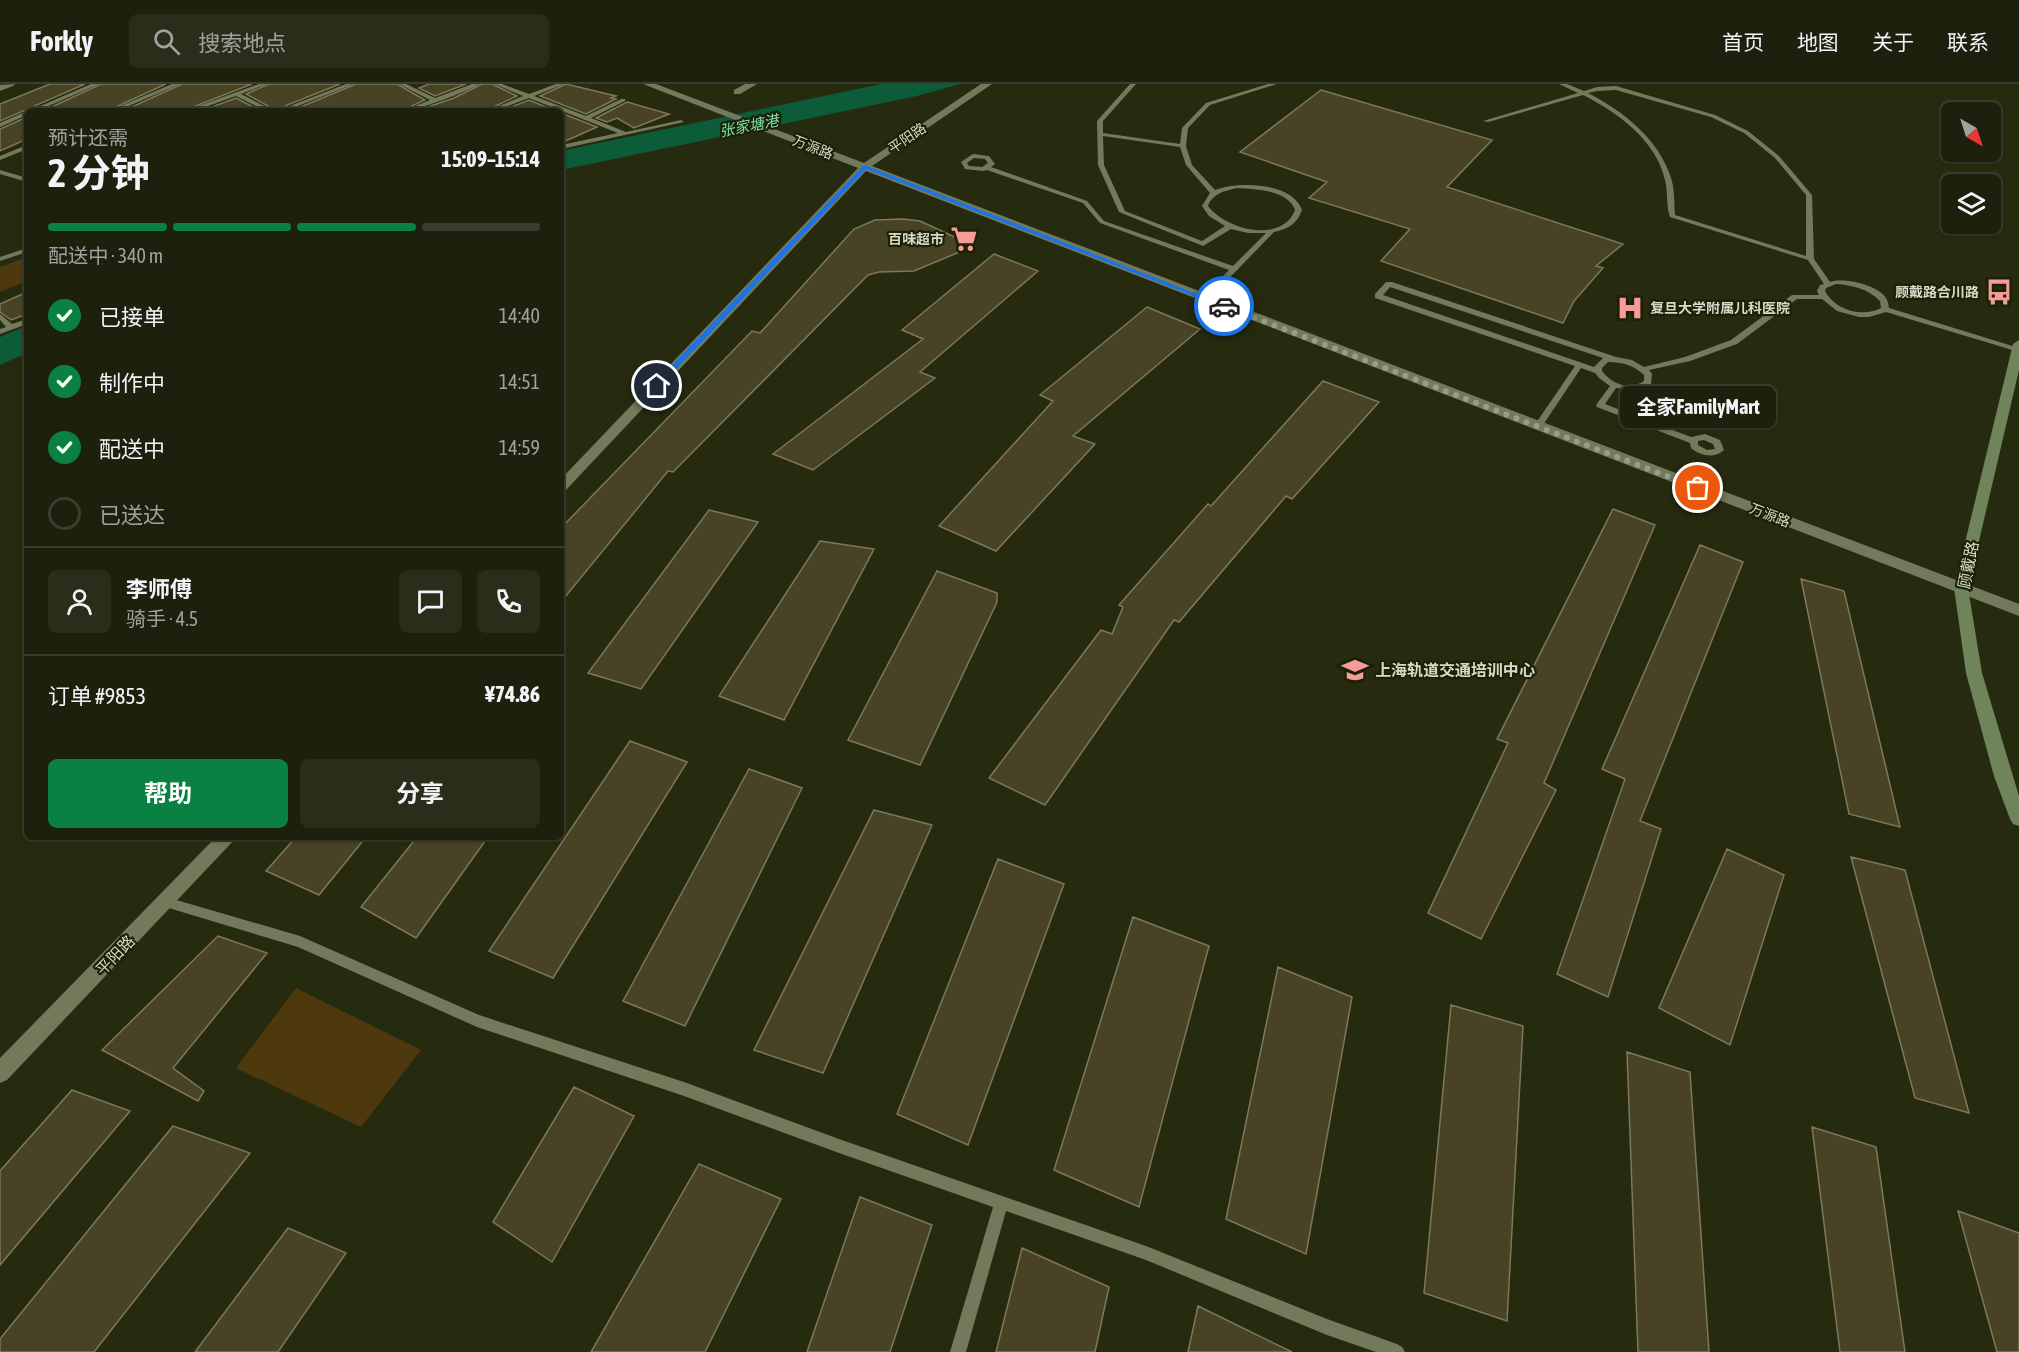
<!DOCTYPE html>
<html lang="zh">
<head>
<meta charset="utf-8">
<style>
	body { margin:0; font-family:"Asap Condensed","Noto Sans SC",sans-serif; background:#292d1a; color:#f1f3f6; height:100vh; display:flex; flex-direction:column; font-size:22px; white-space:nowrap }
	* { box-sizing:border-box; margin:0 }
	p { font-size:20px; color:#a0a39d }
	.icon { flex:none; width:33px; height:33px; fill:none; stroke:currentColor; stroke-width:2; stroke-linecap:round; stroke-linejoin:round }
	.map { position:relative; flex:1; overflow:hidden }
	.drawer { position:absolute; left:24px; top:24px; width:540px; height:732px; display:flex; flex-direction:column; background:#1c200c; border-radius:9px; box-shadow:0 2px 4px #0004,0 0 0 2px #3a3e2d }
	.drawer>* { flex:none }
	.needle { width:39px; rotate:141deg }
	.buttons { position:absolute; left:1941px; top:18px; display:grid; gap:12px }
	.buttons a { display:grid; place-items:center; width:60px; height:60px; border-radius:9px; background:#1c200c; box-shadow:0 2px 4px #0004,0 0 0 2px #3a3e2d; font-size:30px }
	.pin { position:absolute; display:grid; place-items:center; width:51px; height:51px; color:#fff; margin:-26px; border:3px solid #fff; border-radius:50%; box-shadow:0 2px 6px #0007 }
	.courier { position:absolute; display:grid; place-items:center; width:60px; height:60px; margin:-30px; border:4px solid #1a73e8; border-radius:50%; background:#fff; color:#222; box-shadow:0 2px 8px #0007 }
	.bubble { position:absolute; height:42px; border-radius:9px; background:#1c200c; box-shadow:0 2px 4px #0004,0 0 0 2px #3a3e2d; font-size:20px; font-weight:700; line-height:42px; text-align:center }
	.summary em { font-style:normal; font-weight:700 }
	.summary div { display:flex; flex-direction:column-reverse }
	.summary { display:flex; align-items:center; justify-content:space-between; height:102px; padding:0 24px }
	h1 { font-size:39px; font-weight:700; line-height:45px }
	.bar { display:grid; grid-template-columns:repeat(4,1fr); gap:9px 6px; align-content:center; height:72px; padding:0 24px }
	.bar i { height:8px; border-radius:4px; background:#3a3e2d }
	.bar .active { background:#0b8043 }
	.bar p { grid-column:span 4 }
	.line { display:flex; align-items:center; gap:15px; padding:0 24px; border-top:2px solid #3a3e2d }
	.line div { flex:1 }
	.round { display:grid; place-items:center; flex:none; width:63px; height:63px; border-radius:9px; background:#292d1a }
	ol { padding:0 24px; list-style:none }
	li { display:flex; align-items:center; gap:18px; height:66px }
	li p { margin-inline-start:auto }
	li .icon { padding:6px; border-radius:50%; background:#0b8043; color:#fff; stroke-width:4 }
	li:last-child { color:#a0a39d }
	li i { width:33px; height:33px; border:3px solid #3a3e2d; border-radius:50% }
	.action { display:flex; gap:12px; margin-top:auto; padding:12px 24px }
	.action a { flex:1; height:69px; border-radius:9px; background:#0b8043; color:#fff; font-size:24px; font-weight:700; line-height:69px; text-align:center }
	.action a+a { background:#292d1a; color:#f1f3f6 }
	header { display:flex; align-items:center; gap:36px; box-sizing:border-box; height:84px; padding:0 30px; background:#1c200c; border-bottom:2px solid #3a3e2d }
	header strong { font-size:28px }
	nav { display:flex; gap:33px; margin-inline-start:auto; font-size:21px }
	.search { width:420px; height:54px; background:#292d1a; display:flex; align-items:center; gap:15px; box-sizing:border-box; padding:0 21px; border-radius:9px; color:#a0a39d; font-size:22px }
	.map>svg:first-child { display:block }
</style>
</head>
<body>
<header>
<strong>Forkly</strong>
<div class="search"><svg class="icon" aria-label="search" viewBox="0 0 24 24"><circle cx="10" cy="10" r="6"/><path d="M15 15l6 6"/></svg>搜索地点</div>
<nav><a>首页</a><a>地图</a><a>关于</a><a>联系</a></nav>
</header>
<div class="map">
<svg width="2019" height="1268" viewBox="0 0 2019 1268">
	<rect width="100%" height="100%" fill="#262b10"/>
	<path fill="#4e380d" d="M27,173V197L0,208V183Z
		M296,904L421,966L361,1043L236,984Z"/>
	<path fill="#0c5b39" d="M881,0H960L917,12L561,86V67Z
		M27,242V269L0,281V253Z"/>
	<path fill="#494326" stroke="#7e7859" stroke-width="1.5" d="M50,0H85L0,37V20Z
		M101,0H166L107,27H43Z
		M182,0H252L183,27H123Z
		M269,0H340L275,26L246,10Z
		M356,0H397L425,16L401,27H291Z
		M429,0H466L435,12L419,4Z
		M482,0H492L517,12L485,27H416L454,14Z
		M566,0L616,12L611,14L616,15L586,30L540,12Z
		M1321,6L1492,56L1447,103L1623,160L1596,182L1603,184L1574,217L1563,239L1381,177L1410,145L1309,114L1327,98L1240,68Z
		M236,14L261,27H201Z
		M529,16L556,27H501Z
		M627,18L669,30L634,44L617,34L607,38L596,34Z
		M561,29L597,43L561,59Z
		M27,33V55L0,67V45Z
		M903,135L920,137L974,162L914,187L879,188L868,191L673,388L668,387L561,518V444L752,247L760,249L854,145L875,136Z
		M994,170L1038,187L920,288L935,294L813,386L773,370L923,255L902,246Z
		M27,208V230L11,236L0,228V220Z
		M1147,223L1200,245L1073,352L1095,360L996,467L939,442L1053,317L1040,311Z
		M1323,297L1379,318L1292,415L1286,412L1179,538L1174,536L1045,721L989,694L1101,546L1112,550L1123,523L1119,521L1208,420L1211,422Z
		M1613,425L1655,441L1544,699L1556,706L1481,855L1428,829L1508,659L1497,655Z
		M709,426L758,438L641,605L588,589Z
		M820,457L874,465L784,636L719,612Z
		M1700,461L1743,478L1640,737L1661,745L1608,913L1557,890L1625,695L1602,685Z
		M937,487L997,509V518L920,681L848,656Z
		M1801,495L1844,507L1900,743L1849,730Z
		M630,657L687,678L553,894L489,867Z
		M749,685L802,704L685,942L623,917Z
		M874,726L932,741L823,989L754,966Z
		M296,753H366L319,811L266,787Z
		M417,753H488L416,854L361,823Z
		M1727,765L1784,791L1730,961L1659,924Z
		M1851,773L1905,786L1969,1029L1915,1014Z
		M998,775L1064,800L968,1061L897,1030Z
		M1133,833L1209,862L1139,1123L1054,1086Z
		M218,852L267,869L173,984L204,1007L198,1017L102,966Z
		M1278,883L1352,913L1306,1170L1226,1135Z
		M1451,921L1523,942L1507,1237L1424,1209Z
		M1627,968L1690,988L1709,1268H1638Z
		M574,1003L634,1032L552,1178L493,1138Z
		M72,1006L130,1027L0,1181V1087Z
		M173,1042L250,1069L94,1268H0V1255Z
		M1812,1043L1876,1063L1905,1268H1840Z
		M699,1080L781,1115L705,1268H591Z
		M860,1113L932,1141L890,1268H807Z
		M1958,1127L2019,1149V1268H1997Z
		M288,1144L346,1169L278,1268H195Z
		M1022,1164L1109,1203L1095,1268H996Z
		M1198,1222L1292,1268H1188Z"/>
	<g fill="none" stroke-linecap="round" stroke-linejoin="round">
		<path fill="#727a5b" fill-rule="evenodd" d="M91,0H99L37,27H29Z
			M172,0H180L117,27H109Z
			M259,0H267L241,10L274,27H266L236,12L194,27H185Z
			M346,0H354L285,27H277Z
			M399,0H406L435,14L472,0H480C466,8 417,27 403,27L430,16Z
			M494,0H502L529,10L556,0H564L534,12L586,32L621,15H625V17L591,34L626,48L681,36L684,38L561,65V61L618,49L529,14L495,27H487L523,12Z
			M1130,0H1136L1103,37V49L1180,60L1182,44L1206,19L1268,0H1277L1210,21L1188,44L1186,62L1192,81L1215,106C1238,97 1292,98 1302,126C1297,140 1288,145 1274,148L1208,216L1201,214L1229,186L1100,139L1083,119L987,86L983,87L965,85L961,78L973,70L989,72L995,80L991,83L1087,117L1104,137L1233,182L1266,149H1248L1231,145L1203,162L1119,128L1098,81L1097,37ZM1103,52L1180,63L1186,81L1210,109L1202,122L1209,132L1225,142L1202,157L1125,127L1104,81ZM974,74L985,75L988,79L982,83L969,82L967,79ZM1237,104C1255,105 1288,106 1295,126C1282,160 1226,146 1208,122C1213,109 1225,107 1237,104Z
			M1559,0H1567L1584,7L1597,3L1616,2L1715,31L1748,47L1779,72L1812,111L1814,175L1830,198C1844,193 1878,201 1886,214C1888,217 1888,220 1889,224L2019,264V268L1886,228L1869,233H1859L1837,227L1822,215H1797L1737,260L1690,277L1649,286L1652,290L1651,300L1636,306L1616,304L1605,320L1691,353L1705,350L1720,356L1724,366C1714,375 1701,372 1691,364L1690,359L1597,323L1596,321L1610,302L1599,294L1595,289L1581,284L1541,344H1535L1534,342L1575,282L1375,214V210L1386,198H1392L1616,273L1632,276L1644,283L1685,273L1731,256L1792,211H1819L1817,207L1820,201L1824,200L1808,176L1670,133C1666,122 1668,108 1665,96C1656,56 1617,28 1583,11L1488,38L1483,37L1578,9ZM1616,6L1711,33L1744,49L1775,74L1806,111V172L1675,131C1674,119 1675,106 1671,94C1659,55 1623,27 1588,9L1597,7ZM1836,200C1853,201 1868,205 1880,217L1881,224C1862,234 1835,226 1825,207L1826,204ZM1390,203L1603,274L1594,283L1383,211ZM1608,278C1623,278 1633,281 1644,291V297C1629,307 1612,300 1602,287V284ZM1704,356L1713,360L1715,365L1707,366L1698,361V357Z
			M27,27V31L0,43V39Z
			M27,61V65L0,76V72Z
			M0,86L27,94V98L0,90Z
			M27,164V168L0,177V173Z
			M0,230L12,240L27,235V240L0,250V245L6,243L0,236Z
			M166,813L300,852L479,931L684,998L839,1055L1146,1162L1327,1235L1397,1260L1402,1263L1405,1268H1376L1327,1251L1146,1176L1006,1127L966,1268H950L993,1123L839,1069L684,1012L477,943L298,863L162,822L160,818L162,814Z"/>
		<path fill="#727a5b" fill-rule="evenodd" d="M15,0L13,2L0,7V1Z
			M643,0H656L864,79L981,0H992L872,82L2019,520V532L866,87L566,406L561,408V395L858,84Z
			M745,0H757L740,10H734V6Z
			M216,753H237L7,996L0,999V974Z"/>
		<path fill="#6f845a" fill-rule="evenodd" d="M2019,256V286L1968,504L1982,589L2019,712V742L2013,740L2010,735L1994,692L1966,589L1954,504L2013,260Z"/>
	</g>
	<path fill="#1a73e8" d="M863,82H867L1228,222L1222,223L866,85L659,303H654V300Z"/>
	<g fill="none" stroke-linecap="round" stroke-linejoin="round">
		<path stroke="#989c88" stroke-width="6" stroke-dasharray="0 10.8" d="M1224,222L1698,404"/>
	</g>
	<defs>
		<g id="supermarket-bare" transform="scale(2.07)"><path d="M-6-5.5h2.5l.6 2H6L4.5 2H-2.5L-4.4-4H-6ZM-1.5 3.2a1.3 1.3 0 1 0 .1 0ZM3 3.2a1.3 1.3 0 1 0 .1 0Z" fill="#f59b9a" stroke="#1c2106" stroke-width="2.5" paint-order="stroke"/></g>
		<g id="bus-bare" transform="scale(2.07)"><path d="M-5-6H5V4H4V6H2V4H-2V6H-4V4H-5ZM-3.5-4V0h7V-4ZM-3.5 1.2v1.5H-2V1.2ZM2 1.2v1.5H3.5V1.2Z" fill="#f59b9a" stroke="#1c2106" stroke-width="2.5" paint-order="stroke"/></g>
		<g id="hospital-bare" transform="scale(2.07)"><path d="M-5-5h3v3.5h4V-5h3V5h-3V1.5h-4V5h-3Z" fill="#f59b9a" stroke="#1c2106" stroke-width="2.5" paint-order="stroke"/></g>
		<g id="school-bare" transform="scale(2.07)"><path d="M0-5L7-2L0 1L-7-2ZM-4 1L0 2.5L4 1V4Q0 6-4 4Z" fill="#f59b9a" stroke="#1c2106" stroke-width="2.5" paint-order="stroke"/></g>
	</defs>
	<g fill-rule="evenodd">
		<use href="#supermarket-bare" x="964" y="155"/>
		<use href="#bus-bare" x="1999" y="208"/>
		<use href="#hospital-bare" x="1630" y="224"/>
		<use href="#school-bare" x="1355" y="586"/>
	</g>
	<g text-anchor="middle" stroke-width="4.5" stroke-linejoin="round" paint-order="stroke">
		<g font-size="14" fill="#d5d9c8" stroke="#1c2106">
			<text transform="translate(907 54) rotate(-34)" y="5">平阳路</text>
			<text transform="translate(813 63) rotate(21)" y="5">万源路</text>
			<text transform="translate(1770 431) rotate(21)" y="5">万源路</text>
		</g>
		<g font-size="14" font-weight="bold" fill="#d5d9c8" stroke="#1c2106" text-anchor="end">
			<text x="944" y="160">百味超市</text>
			<text x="1979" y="213">顾戴路合川路</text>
			<text x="1650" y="229" text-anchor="start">复旦大学附属儿科医院</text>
		</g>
		<g font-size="15" font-style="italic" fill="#7de0aa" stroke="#1c2106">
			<text transform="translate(749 42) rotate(-11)" y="5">张家塘港</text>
		</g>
		<g font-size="16" fill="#d5d9c8" stroke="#1c2106">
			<text transform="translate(1968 481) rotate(-79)" y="6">顾戴路</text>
			<text transform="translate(115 871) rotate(-46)" y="6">平阳路</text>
		</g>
		<g font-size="16" font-weight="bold" fill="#d5d9c8" stroke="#1c2106" text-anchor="start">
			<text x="1375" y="592">上海轨道交通培训中心</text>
		</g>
	</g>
</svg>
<div class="buttons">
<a><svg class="needle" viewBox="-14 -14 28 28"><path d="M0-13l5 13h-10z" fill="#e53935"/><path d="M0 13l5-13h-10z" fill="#a0a39d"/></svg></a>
<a><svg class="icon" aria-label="layers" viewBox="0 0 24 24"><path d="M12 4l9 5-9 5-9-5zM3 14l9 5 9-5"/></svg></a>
</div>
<div class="pin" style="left:1698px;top:404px;background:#ea580c"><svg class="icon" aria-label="bag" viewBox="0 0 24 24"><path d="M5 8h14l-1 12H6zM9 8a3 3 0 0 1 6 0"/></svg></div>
<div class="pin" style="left:657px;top:302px;background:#1f2937"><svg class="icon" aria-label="home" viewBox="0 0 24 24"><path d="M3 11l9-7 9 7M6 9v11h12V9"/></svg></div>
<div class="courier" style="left:1224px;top:222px"><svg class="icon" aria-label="car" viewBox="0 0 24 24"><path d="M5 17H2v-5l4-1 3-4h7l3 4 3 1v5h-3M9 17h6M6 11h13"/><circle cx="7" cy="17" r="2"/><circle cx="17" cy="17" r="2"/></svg></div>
<div class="bubble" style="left:1620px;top:302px;width:156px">全家FamilyMart</div>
<section class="drawer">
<div class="summary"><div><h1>2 分钟</h1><p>预计还需</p></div><em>15:09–15:14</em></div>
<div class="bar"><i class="active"></i><i class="active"></i><i class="active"></i><i></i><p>配送中 · 340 m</p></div>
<ol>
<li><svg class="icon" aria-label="check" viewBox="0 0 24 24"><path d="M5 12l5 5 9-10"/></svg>已接单<p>14:40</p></li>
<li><svg class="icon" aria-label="check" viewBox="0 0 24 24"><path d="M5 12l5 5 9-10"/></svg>制作中<p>14:51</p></li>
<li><svg class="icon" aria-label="check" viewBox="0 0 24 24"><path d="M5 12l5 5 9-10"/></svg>配送中<p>14:59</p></li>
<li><i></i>已送达</li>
</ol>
<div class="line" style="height:108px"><a class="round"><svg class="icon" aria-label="person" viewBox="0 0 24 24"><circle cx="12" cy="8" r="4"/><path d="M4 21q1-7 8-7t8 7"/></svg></a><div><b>李师傅</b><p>骑手 · 4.5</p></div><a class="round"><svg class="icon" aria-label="chat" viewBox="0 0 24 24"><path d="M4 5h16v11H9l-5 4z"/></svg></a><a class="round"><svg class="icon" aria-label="phone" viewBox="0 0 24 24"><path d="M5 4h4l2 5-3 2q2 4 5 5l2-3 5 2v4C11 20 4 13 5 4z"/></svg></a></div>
<div class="line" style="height:78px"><div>订单 #9853</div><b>¥74.86</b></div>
<div class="action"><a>帮助</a><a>分享</a></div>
</section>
</div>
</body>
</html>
